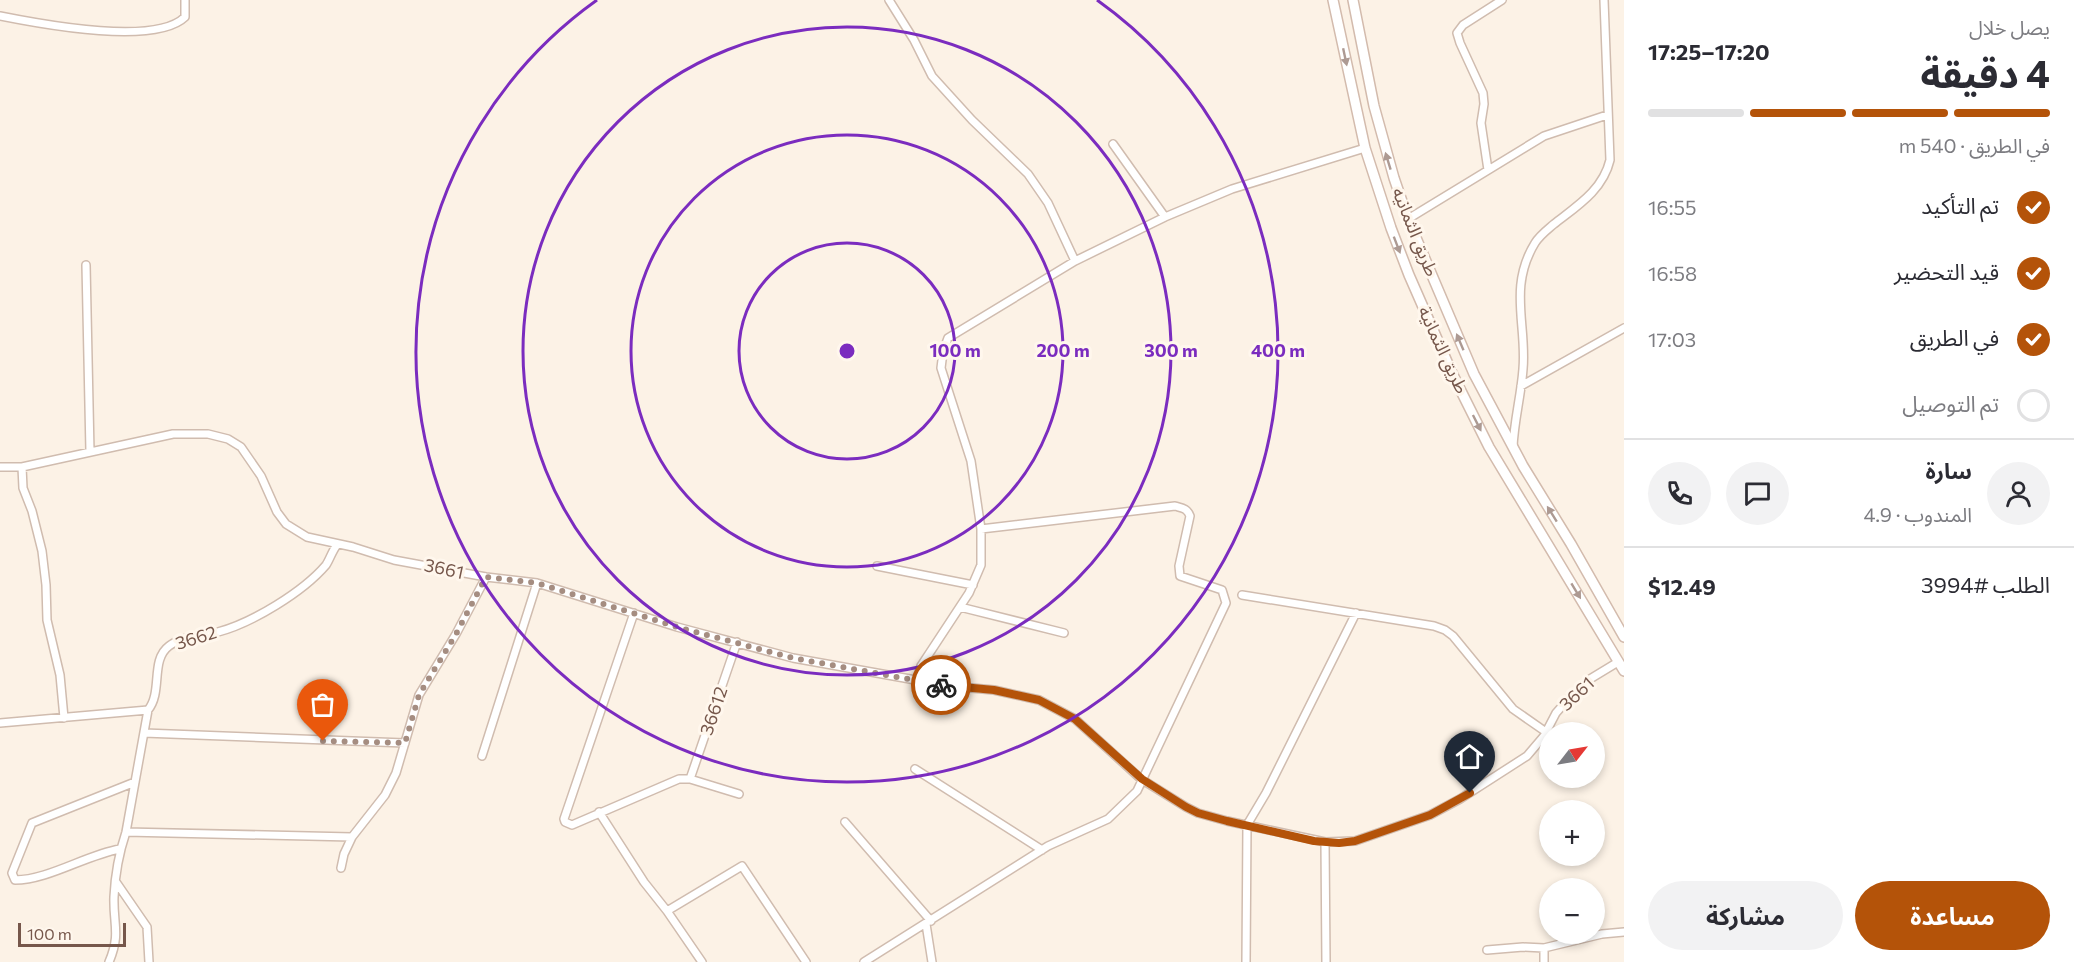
<!DOCTYPE html>
<html lang="ar">
<head>
<meta charset="utf-8">
<style>
	body { margin:0; font-family:Commissioner,"Noto Sans Arabic",sans-serif; background:#f2f2f3; color:#2b2b33; direction:rtl; height:100vh; display:flex; flex-direction:column; font-size:22px; white-space:nowrap }
	* { box-sizing:border-box; margin:0 }
	p { font-size:20px; color:#7c7c81 }
	.icon { flex:none; width:33px; height:33px; fill:none; stroke:currentColor; stroke-width:2; stroke-linecap:round; stroke-linejoin:round }
	.map { position:relative; flex:1; overflow:hidden; direction:ltr }
	.drawer { display:flex; flex-direction:column; background:#fff; width:450px }
	.drawer>* { flex:none }
	.needle { width:39px; rotate:59deg }
	.controls { position:absolute; left:1539px; top:722px; display:grid; gap:12px }
	.controls a { display:grid; place-items:center; width:66px; height:66px; border-radius:50%; background:#fff; box-shadow:0 3px 9px #0003; font-size:30px }
	.scale { position:absolute; left:18px; bottom:15px; width:108px; box-sizing:border-box; padding-left:6px; border:3px solid #76574b; border-top:0; font-size:16px; line-height:21px; white-space:nowrap; color:#76574b; -webkit-text-stroke:4px #fff7ed; paint-order:stroke }
	.pin { position:absolute; display:grid; place-items:center; width:51px; height:51px; color:#fff; margin:-62px -26px; border-radius:50% 50% 50% 0; rotate:-45deg; box-shadow:0 0 6px #0007 }
	.pin .icon { rotate:45deg }
	.courier { position:absolute; display:grid; place-items:center; width:60px; height:60px; margin:-30px; border:4px solid #b45309; border-radius:50%; background:#fff; color:#222; box-shadow:0 2px 8px #0007 }
	.overview em { font-style:normal; font-weight:700 }
	.overview div { display:flex; flex-direction:column-reverse }
	.overview { display:flex; align-items:center; justify-content:space-between; height:102px; padding:0 24px }
	h1 { font-size:39px; font-weight:700; line-height:45px }
	.bar { display:grid; grid-template-columns:repeat(4,1fr); gap:9px 6px; align-content:center; height:72px; padding:0 24px }
	.bar i { height:8px; border-radius:4px; background:#e1e1e2 }
	.bar .selected { background:#b45309 }
	.bar p { grid-column:span 4 }
	.line { display:flex; align-items:center; gap:15px; padding:0 24px; border-top:2px solid #e1e1e2 }
	.line div { flex:1 }
	.round { display:grid; place-items:center; flex:none; width:63px; height:63px; border-radius:32px; background:#f2f2f3 }
	ol { padding:0 24px; list-style:none }
	li { display:flex; align-items:center; gap:18px; height:66px }
	li p { margin-inline-start:auto }
	li .icon { padding:6px; border-radius:50%; background:#b45309; color:#fff; stroke-width:4 }
	li:last-child { color:#7c7c81 }
	li i { width:33px; height:33px; border:3px solid #e1e1e2; border-radius:50% }
	.primary-button { display:flex; gap:12px; margin-top:auto; padding:12px 24px }
	.primary-button a { flex:1; height:69px; border-radius:36px; background:#b45309; color:#fff; font-size:24px; font-weight:700; line-height:69px; text-align:center }
	.primary-button a+a { background:#f2f2f3; color:#2b2b33 }
	main { display:flex; flex:1; min-height:0 }
	.map>svg:first-child { display:block }
</style>
</head>
<body>
<main>
<section class="drawer">
<div class="overview"><div><h1>4 دقيقة</h1><p>يصل خلال</p></div><em>17:20–17:25</em></div>
<div class="bar"><i class="selected"></i><i class="selected"></i><i class="selected"></i><i></i><p>في الطريق · 540 m</p></div>
<ol>
<li><svg class="icon" aria-label="check" viewBox="0 0 24 24"><path d="M5 12l5 5 9-10"/></svg>تم التأكيد<p>16:55</p></li>
<li><svg class="icon" aria-label="check" viewBox="0 0 24 24"><path d="M5 12l5 5 9-10"/></svg>قيد التحضير<p>16:58</p></li>
<li><svg class="icon" aria-label="check" viewBox="0 0 24 24"><path d="M5 12l5 5 9-10"/></svg>في الطريق<p>17:03</p></li>
<li><i></i>تم التوصيل</li>
</ol>
<div class="line" style="height:108px"><a class="round"><svg class="icon" aria-label="person" viewBox="0 0 24 24"><circle cx="12" cy="8" r="4"/><path d="M4 21q1-7 8-7t8 7"/></svg></a><div><b>سارة</b><p>المندوب · 4.9</p></div><a class="round"><svg class="icon" aria-label="chat" viewBox="0 0 24 24"><path d="M4 5h16v11H9l-5 4z"/></svg></a><a class="round"><svg class="icon" aria-label="phone" viewBox="0 0 24 24"><path d="M5 4h4l2 5-3 2q2 4 5 5l2-3 5 2v4C11 20 4 13 5 4z"/></svg></a></div>
<div class="line" style="height:78px"><div>الطلب #3994</div><b>$12.49</b></div>
<div class="primary-button"><a>مساعدة</a><a>مشاركة</a></div>
</section>
<div class="map">
<svg width="1624" height="962" viewBox="0 0 1624 962">
	<rect width="100%" height="100%" fill="#fcf2e6"/>
	<g fill="none" stroke-linecap="round" stroke-linejoin="round">
		<g stroke="#d0bcaf" stroke-width="10">
			<path id="street" d="M889,0L914,40L932,76L972,120L1028,174L1048,203L1075,261
				M0,16C40,24 155,46 185,17V0
				M1113,144L1165,217
				M1488,170L1481,123L1484,104L1483,93L1460,43L1457,33L1463,25L1502,0
				M1408,219L1544,136L1607,115
				M86,265L90,452
				M1521,386L1624,328
				M1513,447C1514,421 1521,396 1523,369C1527,325 1508,287 1535,243C1540,235 1547,230 1554,224C1577,206 1603,190 1610,160L1604,0
				M0,467H22L173,434H208L228,439L241,447L261,476L277,512L286,524L307,537L353,547L394,560L486,577L537,583L677,627L793,658L949,686L994,690L1039,700L1075,719L1141,779L1186,807L1198,813L1227,821L1325,842L1355,841L1430,815L1460,799L1527,756L1544,736L1556,713L1571,696L1590,679L1618,662
				M22,467L23,488L32,511L42,551L46,585L47,620L60,675L64,718
				M877,566L973,585
				M1242,595L1434,626L1445,630L1453,636L1513,709L1546,732
				M960,607L1064,633
				M634,613L564,819L565,822L572,825L679,779H690L739,794
				M917,679L921,666L969,593L981,565V529L971,461L941,368L943,352L948,338L1075,261L1165,217L1232,189L1365,148
				M0,723L148,710C163,692 150,660 169,646C182,636 203,636 218,632C252,623 303,592 326,565C330,559 332,551 337,545
				M144,733L405,743
				M482,756L537,583
				M915,769L1042,850
				M690,779L737,642
				M599,812L644,882L667,911L702,962
				M845,822L931,921
				M126,832L352,837
				M1325,842L1326,962
				M120,849C86,855 48,880 15,880L12,873L32,823L135,782
				M341,868L344,854L352,837L385,795L396,773L419,695L456,634L486,577
				M116,882L147,927L149,962
				M667,911L742,866L806,962
				M926,924L932,962
				M1487,950L1523,947L1544,948L1602,934L1624,932
				M109,962C121,934 113,924 114,897C115,875 119,853 126,832L148,710
				M864,962L1048,846L1108,819L1137,791L1226,603L1222,590L1180,576L1179,566L1190,516C1187,508 1182,508 1175,506L981,529
				M1246,962L1247,825L1266,793L1356,613
				M1544,962V948"/>
		</g>
		<g stroke="#d3bbad" stroke-width="12">
			<path id="secondary" d="M1333,0L1365,148L1391,228L1409,275L1452,373L1489,447L1624,671
				M1353,0L1374,106L1394,178L1408,219L1474,374L1523,466L1571,544L1624,637"/>
		</g>
		<use href="#street" stroke="#fff" stroke-width="7"/>
		<use href="#secondary" stroke="#fff" stroke-width="9"/>
	</g>
	<defs><path id="oneway-solid" d="M-6-.8H1V-3.2L6.5 0L1 3.2V.8H-6Z" transform="scale(1.5)"/></defs>
	<g fill="#ad9a93">
		<use href="#oneway-solid" transform="translate(1345 57) rotate(78)"/>
		<use href="#oneway-solid" transform="translate(1388 161) rotate(-107)"/>
		<use href="#oneway-solid" transform="translate(1397 245) rotate(69)"/>
		<use href="#oneway-solid" transform="translate(1460 342) rotate(-113)"/>
		<use href="#oneway-solid" transform="translate(1477 423) rotate(63)"/>
		<use href="#oneway-solid" transform="translate(1552 514) rotate(-122)"/>
		<use href="#oneway-solid" transform="translate(1576 591) rotate(59)"/>
	</g>
	<g fill="none" stroke-linecap="round" stroke-linejoin="round">
		<path stroke="#a58d81" stroke-width="6" stroke-dasharray="0 10.8" d="M323,741L405,743L419,695L456,634L486,577L537,583L677,627L793,658L941,685"/>
		<path stroke="#b45309" stroke-width="8" d="M941,685L994,690L1039,700L1075,719L1142,779L1186,807L1198,813L1227,821L1314,841L1339,843L1355,841L1430,815L1470,793"/>
	</g>
	<g fill="none" stroke="#7b2cbf" stroke-width="3">
		<circle cx="847" cy="351" r="108"/>
		<circle cx="847" cy="351" r="216"/>
		<circle cx="847" cy="351" r="324"/>
		<path d="M1097 0A431 431 0 1 1 597 0"/>
	</g>
	<g text-anchor="middle" stroke-width="6" stroke-linejoin="round" paint-order="stroke">
		<g font-size="18" fill="#76574b" stroke="#fff7ed">
			<text transform="translate(1415 232) rotate(68)" y="6">طريق الثمانيه</text>
			<text transform="translate(1443 350) rotate(65)" y="6">طريق الثمانية</text>
			<text transform="translate(444 569) rotate(12)" y="6">3661</text>
			<text transform="translate(196 638) rotate(-17)" y="6">3662</text>
			<text transform="translate(1577 694) rotate(-43)" y="6">3661</text>
			<text transform="translate(714 711) rotate(-71)" y="6">36612</text>
		</g>
	</g>
	<circle cx="847" cy="351" r="9" fill="#7b2cbf" stroke="#fff7ed" stroke-width="3"/>
	<g font-size="18" text-anchor="middle" font-weight="bold" fill="#7b2cbf" stroke="#fff7ed" stroke-width="6" stroke-linejoin="round" paint-order="stroke">
		<text x="955" y="357">100 m</text>
		<text x="1063" y="357">200 m</text>
		<text x="1171" y="357">300 m</text>
		<text x="1278" y="357">400 m</text>
	</g>
</svg>
<div class="controls">
<a><svg class="needle" viewBox="-14 -14 28 28"><path d="M0-13l5 13h-10z" fill="#e53935"/><path d="M0 13l5-13h-10z" fill="#7c7c81"/></svg></a>
<a>+</a>
<a>−</a>
</div>
<div class="scale">100 m</div>
<div class="pin" style="left:323px;top:741px;background:#ea580c"><svg class="icon" aria-label="bag" viewBox="0 0 24 24"><path d="M5 8h14l-1 12H6zM9 8a3 3 0 0 1 6 0"/></svg></div>
<div class="pin" style="left:1470px;top:793px;background:#1f2937"><svg class="icon" aria-label="home" viewBox="0 0 24 24"><path d="M3 11l9-7 9 7M6 9v11h12V9"/></svg></div>
<div class="courier" style="left:941px;top:685px"><svg class="icon" aria-label="bike" viewBox="0 0 24 24"><circle cx="6" cy="16" r="4"/><circle cx="18" cy="16" r="4"/><path d="M6 16l4-8h5l3 8M10 8l3 8H6M13 5h3"/></svg></div>
</div>
</main>
</body>
</html>
